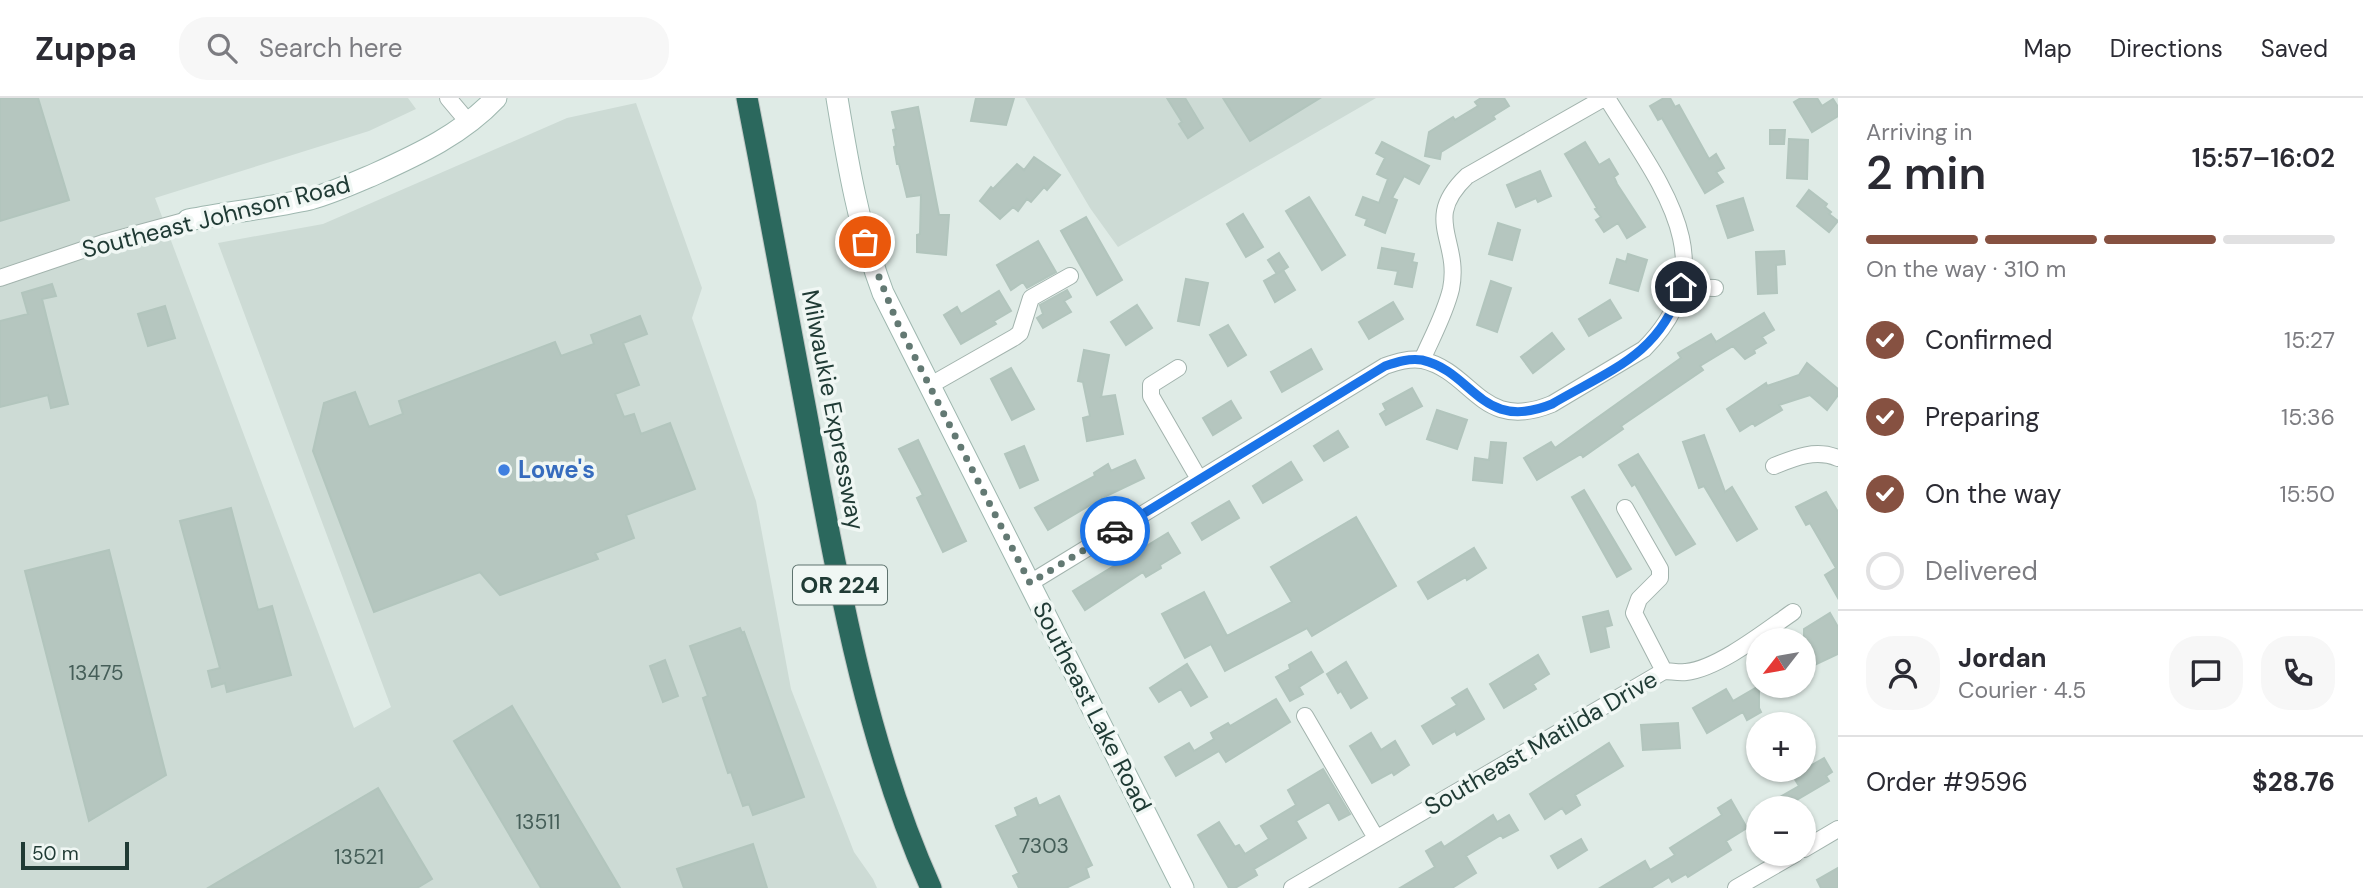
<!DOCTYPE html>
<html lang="en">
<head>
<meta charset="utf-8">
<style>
	body { margin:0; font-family:"DM Sans",sans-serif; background:#f7f7f7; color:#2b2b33; height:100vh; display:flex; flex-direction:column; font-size:26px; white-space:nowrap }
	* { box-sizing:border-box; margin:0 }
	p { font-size:23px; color:#7c7c81 }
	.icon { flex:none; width:38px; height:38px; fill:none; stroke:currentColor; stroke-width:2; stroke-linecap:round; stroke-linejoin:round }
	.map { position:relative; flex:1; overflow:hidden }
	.side { display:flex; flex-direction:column; background:#fff; width:525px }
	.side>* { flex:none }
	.needle { width:46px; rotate:239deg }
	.buttons { position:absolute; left:1746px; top:530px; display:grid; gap:14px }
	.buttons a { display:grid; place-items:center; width:70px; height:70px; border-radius:50%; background:#fff; box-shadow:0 2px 5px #0004; font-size:35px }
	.scale { position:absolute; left:21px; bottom:18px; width:108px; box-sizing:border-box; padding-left:7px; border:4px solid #203b35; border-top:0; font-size:19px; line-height:24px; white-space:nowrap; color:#203b35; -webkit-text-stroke:5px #f0f7f4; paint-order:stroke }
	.pin { position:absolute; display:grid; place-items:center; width:60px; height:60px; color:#fff; margin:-30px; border:4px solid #fff; border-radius:50%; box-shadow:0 2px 7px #0007 }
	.courier { position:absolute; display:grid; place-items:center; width:70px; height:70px; margin:-35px; border:5px solid #1a73e8; border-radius:50%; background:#fff; color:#222; box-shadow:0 2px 9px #0007 }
	.head em { font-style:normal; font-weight:600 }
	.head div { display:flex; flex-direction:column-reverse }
	.head { display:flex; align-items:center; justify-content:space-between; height:119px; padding:0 28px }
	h1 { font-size:46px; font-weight:600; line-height:52px }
	.bar { display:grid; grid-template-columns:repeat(4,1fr); gap:10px 7px; align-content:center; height:84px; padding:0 28px }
	.bar i { height:9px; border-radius:5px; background:#e1e1e2 }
	.bar .on { background:#865141 }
	.bar p { grid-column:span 4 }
	.line { display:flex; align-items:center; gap:18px; padding:0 28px; border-top:2px solid #e1e1e2 }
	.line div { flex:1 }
	.round { display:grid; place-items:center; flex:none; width:74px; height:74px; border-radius:28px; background:#f7f7f7 }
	ol { padding:0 28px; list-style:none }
	li { display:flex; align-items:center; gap:21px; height:77px }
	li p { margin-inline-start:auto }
	li .icon { padding:7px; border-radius:50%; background:#865141; color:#fff; stroke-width:4 }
	li:last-child { color:#7c7c81 }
	li i { width:38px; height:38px; border:4px solid #e1e1e2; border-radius:50% }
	header { display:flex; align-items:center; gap:42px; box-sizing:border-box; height:98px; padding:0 35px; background:#fff; border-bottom:2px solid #e1e1e2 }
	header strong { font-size:33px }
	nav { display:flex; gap:38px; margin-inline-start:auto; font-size:24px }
	.search { width:490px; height:63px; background:#f7f7f7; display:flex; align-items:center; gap:18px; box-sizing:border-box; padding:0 24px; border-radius:28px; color:#7c7c81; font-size:26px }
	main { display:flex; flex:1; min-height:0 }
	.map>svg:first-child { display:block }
</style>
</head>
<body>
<header>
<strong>Zuppa</strong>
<div class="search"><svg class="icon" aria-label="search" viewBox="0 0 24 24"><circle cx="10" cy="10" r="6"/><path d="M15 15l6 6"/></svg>Search here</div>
<nav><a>Map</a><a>Directions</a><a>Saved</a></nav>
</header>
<main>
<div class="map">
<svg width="1838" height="790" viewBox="0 0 1838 790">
	<rect width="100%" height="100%" fill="#dfebe6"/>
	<path fill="#cddbd5" d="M0,0H408L416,11L369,33L155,100L354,630L391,609L218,145L323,126L567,20L636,5L702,190L692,220L756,403L791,591L854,754L873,781L877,790H0Z
		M1025,0H1376L1118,149L1090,110Z"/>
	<path fill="#b5c6bf" stroke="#b2c5bd" stroke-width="2" d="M0,0H38L69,102L0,123Z
		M976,0H1014L1006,27L971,23Z
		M1167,0H1185L1203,30L1188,40L1179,26L1182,24Z
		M1223,0H1320L1250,43Z
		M1481,0H1504L1509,8L1493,18L1495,21L1441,54L1440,61L1425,58L1429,34L1453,19L1455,22L1478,8L1475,4Z
		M1664,0H1670L1675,9L1679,7L1709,61L1716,56L1724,70L1716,74L1723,84L1705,95L1662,20L1658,22L1650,8Z
		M1801,0H1817L1822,8L1833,1L1838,9V18L1812,34L1794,4Z
		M918,9L939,117H949L946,157L917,154V137L920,136L921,97L907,99L899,66H897L894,49L896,48L893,32L896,31L892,14Z
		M1770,32H1785L1784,46H1770Z
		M1789,41L1808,42L1807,81L1787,80Z
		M1382,44L1429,68L1419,86L1404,78L1392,100L1397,102L1385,135L1365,127L1367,121L1356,117L1363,99L1379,105L1388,81L1377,76L1385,60L1376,55Z
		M1585,44L1599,67L1609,61L1618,76L1614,79L1617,86L1645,129L1627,140L1618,125L1604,134L1596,122L1601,119L1595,111L1597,110L1565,56Z
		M1034,59L1060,77L1047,92L1044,89L1031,104L1027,101L1018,113L1013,109L1000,121L980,103L991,89L993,91L1017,66L1024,72Z
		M1540,73L1551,98L1538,104L1536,100L1516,109L1507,87Z
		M1809,92L1827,106L1825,109L1831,114L1829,116L1838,123L1829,134L1797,108Z
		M1309,99L1345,157L1322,172L1286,113Z
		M1743,100L1753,132L1728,140L1717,108Z
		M1243,116L1263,149L1246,159L1227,126Z
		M1086,119L1122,182L1097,197L1061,133Z
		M1498,125L1520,132L1512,162L1489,156Z
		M1038,143L1056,174L1027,190L1023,184L1011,192L997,167Z
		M1382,150L1414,156L1412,164L1417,165L1412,189L1395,186L1398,173L1378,170Z
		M1784,153L1785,166L1776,167L1777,195L1758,196L1756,154Z
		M1279,155L1288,169L1277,176L1268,162Z
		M1628,156L1647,162L1638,193L1610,185L1617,161L1626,164Z
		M1283,172L1295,192L1275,204L1264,183Z
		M1186,181L1208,185L1199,227L1178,223Z
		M1491,183L1511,190L1497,234L1477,227Z
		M52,186L56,198L42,201L68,306L51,310L48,297L0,309V223L28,216L22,195Z
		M1067,192L1071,199L1064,203L1071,214L1043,230L1037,220L1043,216L1040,207Z
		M999,193L1011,213L994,223L996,226L961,246L944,217L957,209L961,216Z
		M1610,202L1621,220L1589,238L1579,221Z
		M1393,204L1403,221L1369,241L1359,224Z
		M1137,207L1152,230L1126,247L1111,224Z
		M165,208L175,240L148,248L138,216Z
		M1764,215L1774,232L1762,239L1766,245L1754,252L1755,255L1745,261L1733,248L1700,268L1703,272L1621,328L1623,331L1583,359L1581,356L1537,382L1524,360L1551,344L1555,350L1681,260L1678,255L1711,236L1716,244Z
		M640,218L647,236L623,245L639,287L615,296L624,319L634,316L641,336L670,325L695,391L626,417L634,440L595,455L598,461L500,497L480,474L374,514L313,353L324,305L355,294L369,329L403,316L399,303L555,244L561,258L594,246L591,237Z
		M1228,227L1246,257L1228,268L1210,237Z
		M1552,235L1564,251L1533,275L1521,259Z
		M1311,251L1322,271L1282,294L1271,274Z
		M1084,252L1109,257L1101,299L1115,297L1123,336L1087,343L1083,320L1090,318L1083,284L1078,283Z
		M1807,265L1838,291V297L1827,312L1810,297L1779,307L1782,312L1755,328L1753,325L1740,333L1727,311L1766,285L1767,288L1799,277Z
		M1011,270L1034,311L1012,322L991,281Z
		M1412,290L1422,308L1386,327L1380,316L1386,312L1383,306Z
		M1231,303L1241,320L1213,337L1203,320Z
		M1437,312L1467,322L1457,351L1427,341Z
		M1338,333L1348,349L1324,363L1314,348Z
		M1704,337L1725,394L1732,389L1757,431L1737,443L1704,388L1699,390L1683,344Z
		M918,342L966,443L943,454L917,400L923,397L899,351Z
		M1491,344L1506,345L1502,385L1473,382L1475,360L1489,362Z
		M1024,348L1038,382L1020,390L1005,356Z
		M1638,356L1695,446L1676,457L1635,386L1632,388L1619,367Z
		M1135,362L1144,380L1102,400L1048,432L1035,410L1095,378L1094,375L1108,366L1111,373Z
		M1291,364L1302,382L1263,405L1253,388Z
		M1584,392L1631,471L1617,479L1572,399Z
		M1826,394L1838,414V500L1825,477L1836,470L1810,425L1806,427L1796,409Z
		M1229,403L1239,420L1202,442L1192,425Z
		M231,410L258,512L272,508L291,577L227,594L225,585L212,589L208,573L220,570L180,423Z
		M1356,419L1396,488L1312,538L1307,530L1225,573L1211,546L1185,560L1162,516L1204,494L1227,538L1292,504L1271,469Z
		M1168,435L1180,455L1160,467L1161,470L1146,479L1143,474L1085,512L1073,493Z
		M1474,450L1486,470L1467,482L1466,479L1428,501L1418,484Z
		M109,452L166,677L89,723L25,473Z
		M1608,513L1612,527L1605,529L1609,549L1591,554L1583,519Z
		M1830,515L1838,529V556L1804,572V531Z
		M740,530L742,535L744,534L804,699L753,717L749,706L743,708L731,674L728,675L703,600L708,598L690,548Z
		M1311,554L1323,574L1299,589L1303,596L1290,603L1276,579L1290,571L1289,567Z
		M1538,557L1549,576L1533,586L1536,591L1504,610L1490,586Z
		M665,562L678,598L663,604L650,568Z
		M1346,564L1367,600L1351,610L1341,593L1338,595L1327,576Z
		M1187,566L1207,599L1191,608L1181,591L1159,604L1150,590Z
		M1759,588V610L1761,614L1747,622L1743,614L1707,635L1693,610L1726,591L1733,603Z
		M1467,591L1484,621L1457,637L1455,633L1433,646L1422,628L1457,607L1452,600Z
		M1276,601L1290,624L1226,664L1219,653L1176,678L1165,659L1189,645L1194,653L1214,641L1211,635L1228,625L1230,628Z
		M512,608L620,790H541L454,643Z
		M1678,625L1680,650L1643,652L1641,627Z
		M1371,635L1381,652L1395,643L1409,667L1394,677L1392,674L1372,685L1350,648Z
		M1609,645L1623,668L1575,697L1580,707L1566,716L1562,710L1545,721L1530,696Z
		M1824,660L1832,674L1826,678L1829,683L1795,703L1800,710H1761L1799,688L1793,678Z
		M1323,671L1350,716L1339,722L1329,704L1296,723L1306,740L1254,771L1257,777L1235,790H1229L1198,737L1219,724L1235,749L1239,747L1245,756L1269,741L1261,728L1296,707L1288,692Z
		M378,690L432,781L417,790H208Z
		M1059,698L1092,767L1086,770L1089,779L1066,790H1019L1013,778L1019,775L996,728L1018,718L1015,710L1036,700L1039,708Z
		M1731,702L1747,730L1726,743L1731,752L1688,779L1686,776L1672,784L1669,779L1651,790H1600L1645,763L1650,772L1675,757L1670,750L1722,717L1718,710Z
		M1493,717L1497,724L1509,717L1518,732L1503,740L1501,737L1466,758L1476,775L1452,790H1400L1435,769L1426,753L1441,744L1444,749Z
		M1581,741L1587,752L1558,770L1551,758Z
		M753,746L767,790H684L677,771Z
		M1838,770V790H1821L1817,782Z"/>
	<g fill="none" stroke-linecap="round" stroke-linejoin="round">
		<g stroke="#a2b3ad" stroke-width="18">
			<path id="street" d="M448,0L469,25
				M0,180L103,145L188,122
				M1681,189L1715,190
				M1422,262C1432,239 1445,216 1451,191C1461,141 1421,122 1467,78L1604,0
				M1178,270L1151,287V298L1199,381
				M929,288L1015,239L1020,235L1031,200L1070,178
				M1774,368C1796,359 1816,351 1838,360
				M1625,410L1660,471V480L1639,501L1634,515L1664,573
				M1030,485L1385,268C1397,264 1409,260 1422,262C1474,274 1481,335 1552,306L1644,251C1731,165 1656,81 1607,0
				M1305,618L1376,740
				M1804,751L1838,731
				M1292,790L1664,573C1671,573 1679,575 1686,574C1718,571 1767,532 1793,514
				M1736,790L1795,756"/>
		</g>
		<g stroke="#9eb7af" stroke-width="23">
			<path id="secondary" d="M837,0C848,67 859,131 883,195L1183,790
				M188,122C229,114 270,110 310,101C332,95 354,85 375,76C419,56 462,36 496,0"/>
		</g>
		<g stroke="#c1c8c6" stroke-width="23">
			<path id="highway" d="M747,0C770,118 792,236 814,355C841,500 870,655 931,790"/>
		</g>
		<use href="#street" stroke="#fff" stroke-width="16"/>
		<use href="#secondary" stroke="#fff" stroke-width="21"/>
		<use href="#highway" stroke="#2b685d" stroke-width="21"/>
	</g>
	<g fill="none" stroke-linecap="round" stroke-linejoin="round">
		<path stroke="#637973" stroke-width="7" stroke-dasharray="0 12.6" d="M865,144L897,224L1030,485L1115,433"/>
		<path stroke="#1a73e8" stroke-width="9" d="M1115,433L1385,268C1397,264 1409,260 1422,262C1474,274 1481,335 1552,306C1608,273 1660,257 1681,189"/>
	</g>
	<circle fill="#3f7fe0" stroke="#f0f7f4" stroke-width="2.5" cx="504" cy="372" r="7"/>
	<g text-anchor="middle" stroke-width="7" stroke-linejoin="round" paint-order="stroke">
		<g font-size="21" fill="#455e58">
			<text x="96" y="582">13475</text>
			<text x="538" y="731">13511</text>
			<text x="1044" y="755">7303</text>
			<text x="359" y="766">13521</text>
		</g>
		<rect fill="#f0f7f4" stroke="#5e736e" stroke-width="2" x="793" y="467.5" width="94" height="39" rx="5"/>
		<g font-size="23" font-weight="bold" fill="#203b35">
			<text x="840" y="495">OR 224</text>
		</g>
		<g font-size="24" fill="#203b35" stroke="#f0f7f4">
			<text transform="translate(216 119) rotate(-14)" y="8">Southeast Johnson Road</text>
			<text transform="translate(833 312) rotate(79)" y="8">Milwaukie Expressway</text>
			<text transform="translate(1092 609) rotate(63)" y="8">Southeast Lake Road</text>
			<text transform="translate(1541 645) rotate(-30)" y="8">Southeast Matilda Drive</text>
		</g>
		<g font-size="24" font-weight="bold" fill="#366cbe" stroke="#f0f7f4" text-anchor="start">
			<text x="518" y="380">Lowe's</text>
		</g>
	</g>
</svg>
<div class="buttons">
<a><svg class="needle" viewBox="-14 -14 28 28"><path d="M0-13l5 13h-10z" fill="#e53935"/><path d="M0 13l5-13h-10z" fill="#7c7c81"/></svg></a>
<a>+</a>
<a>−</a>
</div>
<div class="scale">50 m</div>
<div class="pin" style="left:865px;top:144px;background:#ea580c"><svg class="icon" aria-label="bag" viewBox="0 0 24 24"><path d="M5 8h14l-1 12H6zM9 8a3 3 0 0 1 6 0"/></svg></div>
<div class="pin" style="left:1681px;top:189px;background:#1f2937"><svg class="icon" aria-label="home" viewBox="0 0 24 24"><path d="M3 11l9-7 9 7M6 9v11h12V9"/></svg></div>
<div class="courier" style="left:1115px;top:433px"><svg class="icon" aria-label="car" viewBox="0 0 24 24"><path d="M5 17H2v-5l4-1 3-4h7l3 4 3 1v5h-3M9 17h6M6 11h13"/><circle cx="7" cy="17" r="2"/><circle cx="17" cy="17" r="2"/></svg></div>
</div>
<section class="side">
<div class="head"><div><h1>2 min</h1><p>Arriving in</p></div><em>15:57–16:02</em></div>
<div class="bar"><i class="on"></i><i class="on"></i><i class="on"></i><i></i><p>On the way · 310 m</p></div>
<ol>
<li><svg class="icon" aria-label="check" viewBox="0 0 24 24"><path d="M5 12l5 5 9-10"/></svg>Confirmed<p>15:27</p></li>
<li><svg class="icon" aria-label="check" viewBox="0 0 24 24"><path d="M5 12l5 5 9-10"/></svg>Preparing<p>15:36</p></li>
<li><svg class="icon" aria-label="check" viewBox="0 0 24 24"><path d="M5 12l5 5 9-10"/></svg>On the way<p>15:50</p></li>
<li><i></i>Delivered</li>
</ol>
<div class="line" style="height:126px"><a class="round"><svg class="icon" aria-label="person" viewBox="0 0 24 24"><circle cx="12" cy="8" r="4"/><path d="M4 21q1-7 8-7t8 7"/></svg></a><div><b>Jordan</b><p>Courier · 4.5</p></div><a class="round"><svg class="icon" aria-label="chat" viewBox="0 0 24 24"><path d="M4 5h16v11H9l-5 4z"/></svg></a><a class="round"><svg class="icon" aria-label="phone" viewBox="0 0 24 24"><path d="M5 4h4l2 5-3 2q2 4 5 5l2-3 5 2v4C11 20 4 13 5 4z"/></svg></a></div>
<div class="line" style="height:91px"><div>Order #9596</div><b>$28.76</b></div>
</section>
</main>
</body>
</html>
